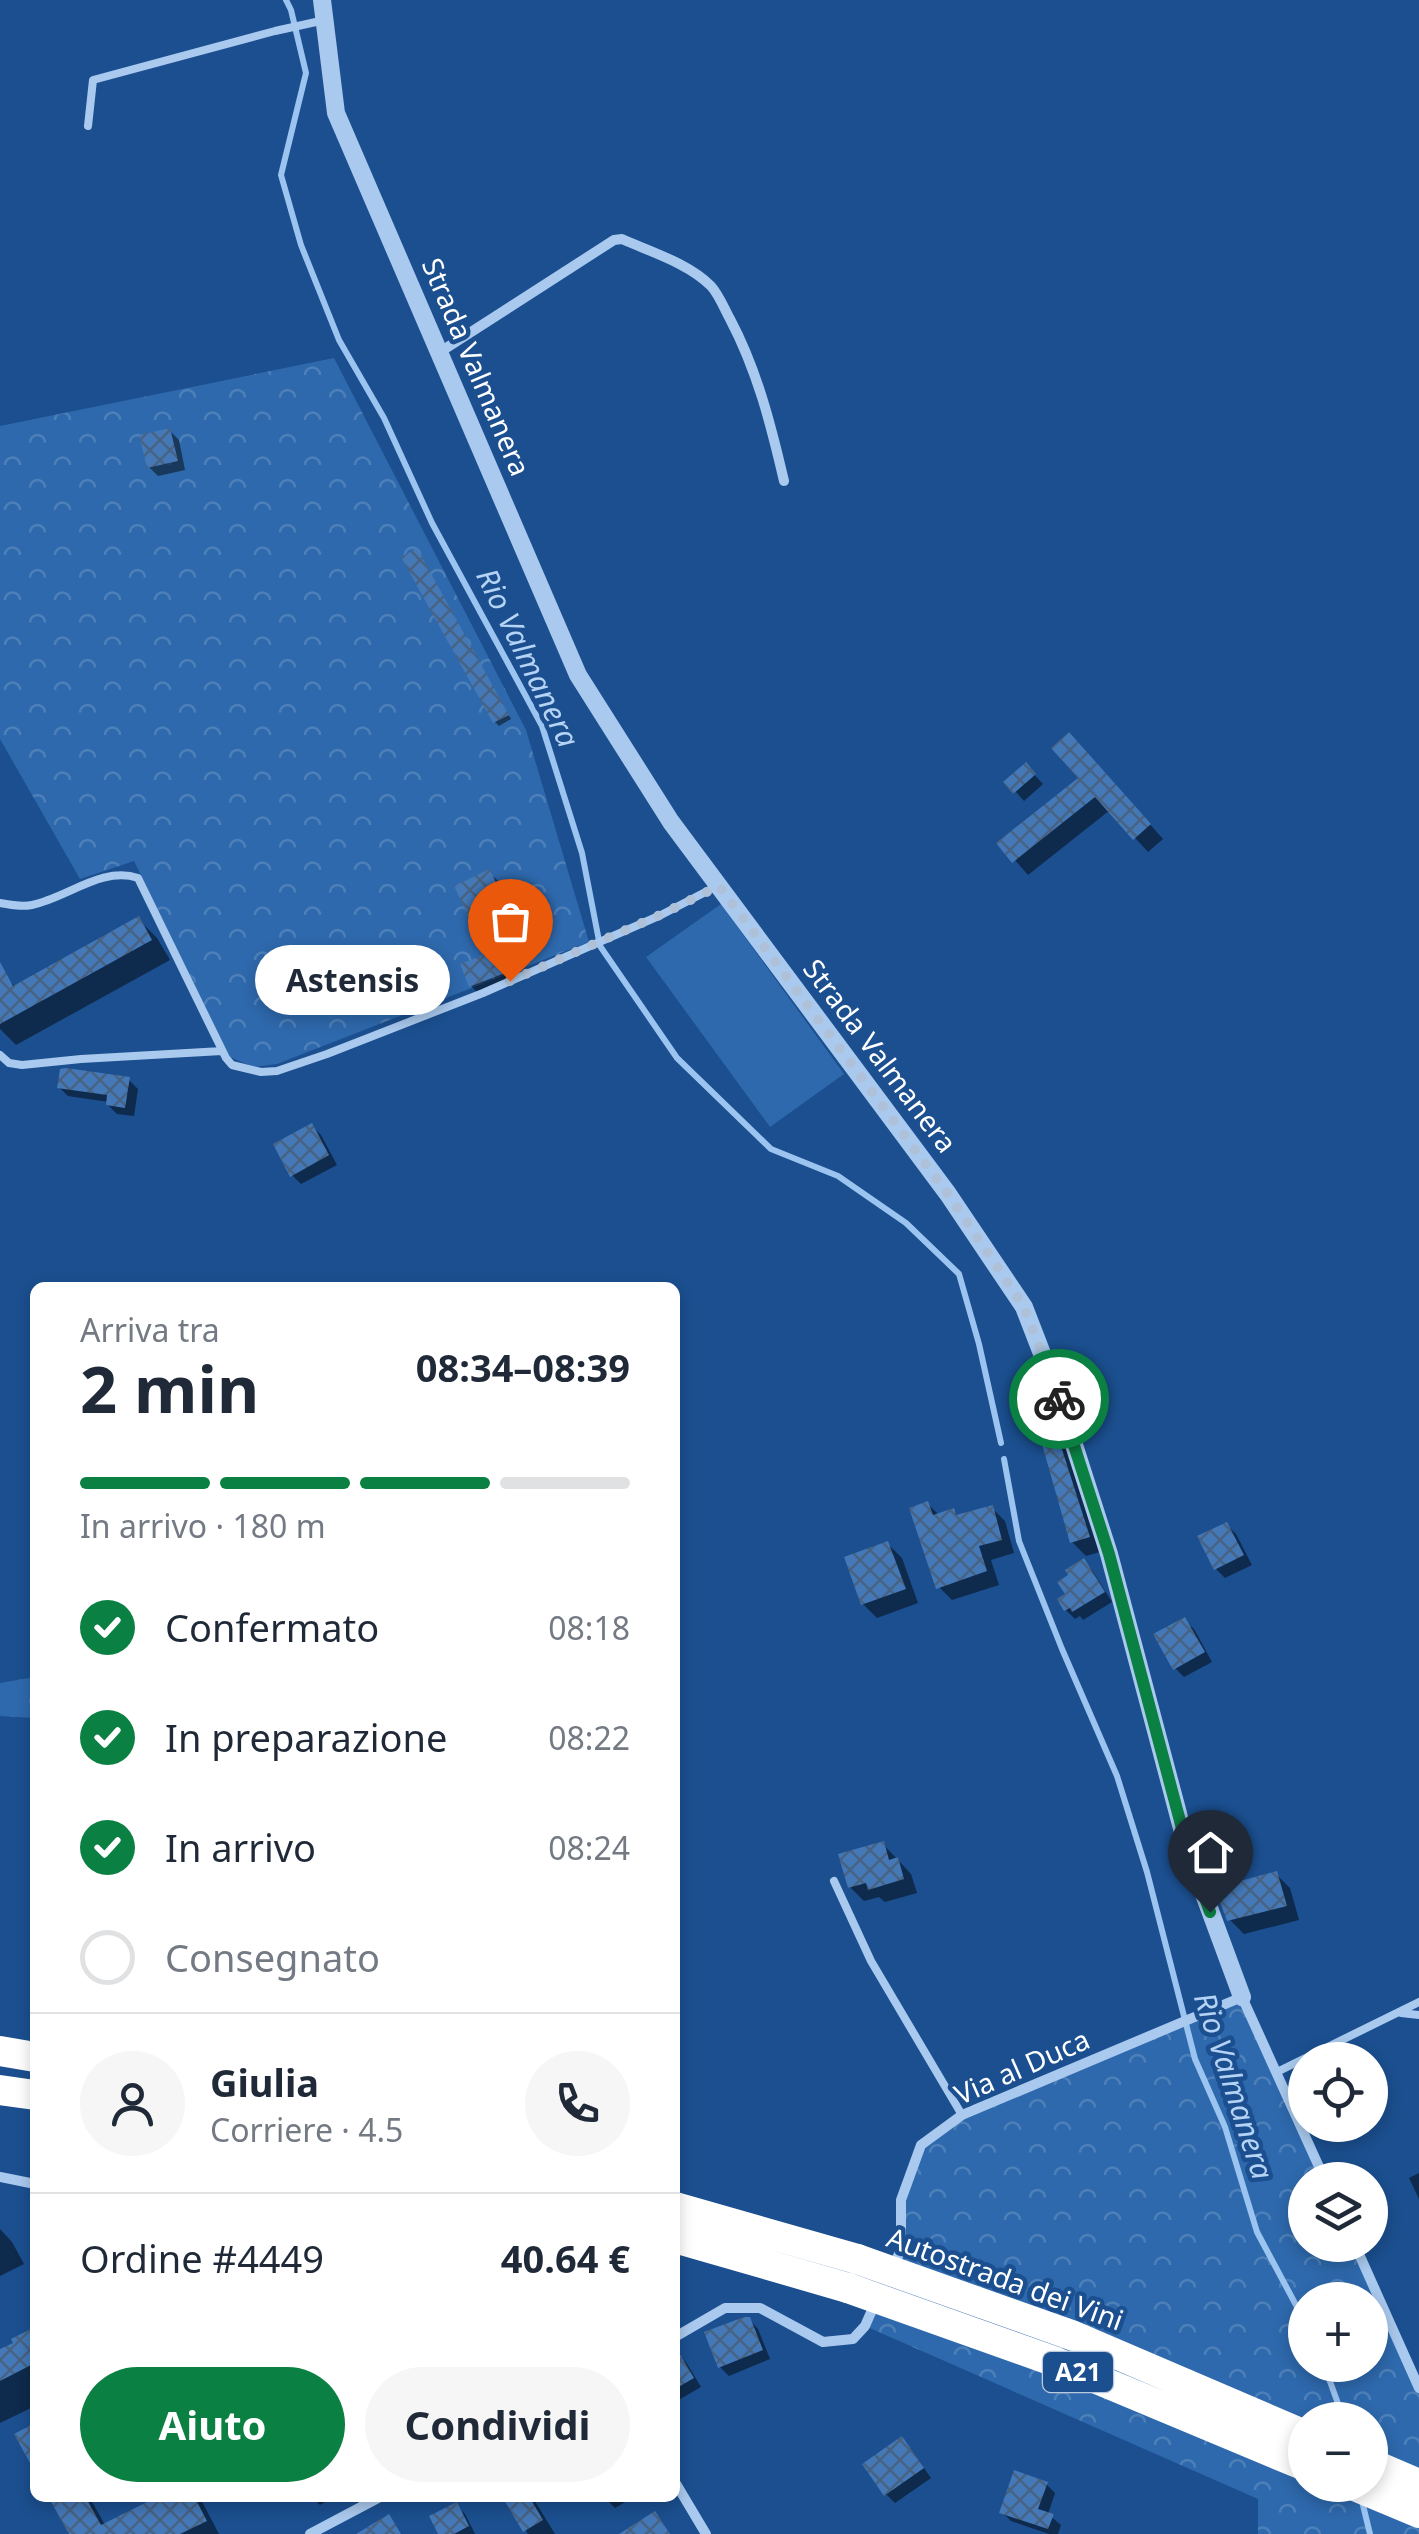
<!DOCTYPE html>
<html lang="it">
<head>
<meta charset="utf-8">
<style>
	body { margin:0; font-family:"Noto Sans",sans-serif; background:#f6f6f7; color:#1f2937; height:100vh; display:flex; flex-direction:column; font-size:38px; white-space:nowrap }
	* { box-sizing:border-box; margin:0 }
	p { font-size:32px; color:#747a83 }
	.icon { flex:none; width:55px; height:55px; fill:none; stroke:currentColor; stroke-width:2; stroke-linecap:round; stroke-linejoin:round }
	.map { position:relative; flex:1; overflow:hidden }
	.side { position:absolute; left:30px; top:1282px; width:650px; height:1220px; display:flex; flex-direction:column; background:#fff; border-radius:15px; box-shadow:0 5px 15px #0003 }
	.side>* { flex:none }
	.fabs { position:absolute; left:1288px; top:2042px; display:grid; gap:20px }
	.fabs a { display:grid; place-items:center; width:100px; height:100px; border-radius:50%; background:#fff; box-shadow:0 5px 15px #0003; font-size:50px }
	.pin { position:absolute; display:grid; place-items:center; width:85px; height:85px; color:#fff; margin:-102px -42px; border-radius:50% 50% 50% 0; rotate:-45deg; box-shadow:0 0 10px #0007 }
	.pin .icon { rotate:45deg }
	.courier { position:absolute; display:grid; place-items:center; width:100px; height:100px; margin:-50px; border:8px solid #0b8043; border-radius:50%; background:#fff; color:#222; box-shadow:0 2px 12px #0007 }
	.bubble { position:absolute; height:70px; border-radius:35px; background:#fff; box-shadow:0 5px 15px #0003; font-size:32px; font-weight:700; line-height:70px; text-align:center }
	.headline em { font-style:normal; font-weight:700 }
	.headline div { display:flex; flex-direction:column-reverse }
	.headline { display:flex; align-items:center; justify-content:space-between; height:170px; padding:0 50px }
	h1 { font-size:65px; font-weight:700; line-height:75px }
	.bar { display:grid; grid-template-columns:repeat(4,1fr); gap:15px 10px; align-content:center; height:120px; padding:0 50px }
	.bar i { height:12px; border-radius:8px; background:#e0e1e3 }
	.bar .selected { background:#0b8043 }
	.bar p { grid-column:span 4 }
	.line { display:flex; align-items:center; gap:25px; padding:0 50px; border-top:2px solid #e0e1e3 }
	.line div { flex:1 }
	.round { display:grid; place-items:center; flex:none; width:105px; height:105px; border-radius:52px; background:#f6f6f7 }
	ol { padding:0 50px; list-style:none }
	li { display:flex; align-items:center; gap:30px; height:110px }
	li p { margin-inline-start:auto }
	li .icon { padding:10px; border-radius:50%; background:#0b8043; color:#fff; stroke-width:4 }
	li:last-child { color:#747a83 }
	li i { width:55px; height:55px; border:5px solid #e0e1e3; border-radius:50% }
	.primary-button { display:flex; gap:20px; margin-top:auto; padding:20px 50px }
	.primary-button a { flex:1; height:115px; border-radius:60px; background:#0b8043; color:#fff; font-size:40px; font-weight:700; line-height:115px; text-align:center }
	.primary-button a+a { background:#f6f6f7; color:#1f2937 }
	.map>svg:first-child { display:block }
</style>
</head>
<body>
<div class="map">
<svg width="1419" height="2534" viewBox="0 0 1419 2534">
	<defs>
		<pattern id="forest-crowns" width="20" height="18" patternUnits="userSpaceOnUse" patternTransform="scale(2.5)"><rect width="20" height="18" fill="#2e69ad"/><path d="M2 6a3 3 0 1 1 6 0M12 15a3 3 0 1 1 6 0" fill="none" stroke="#4d80b9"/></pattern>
		<pattern id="building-cross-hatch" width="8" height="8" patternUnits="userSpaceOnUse" patternTransform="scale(2.5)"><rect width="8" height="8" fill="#4478b7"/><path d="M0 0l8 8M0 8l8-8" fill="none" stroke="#486282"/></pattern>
	</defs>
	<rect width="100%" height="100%" fill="#1b4f8f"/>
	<path fill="url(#forest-crowns)" fill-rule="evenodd" d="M334,358L526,730L589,942L277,1064L253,1067L230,1057L134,861L80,879L0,739V426Z
		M35,1677V1718L0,1716V1683Z
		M1242,1997L1325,2180H1305V2245H1355L1419,2388V2534H1258V2499L865,2326L901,2250V2200L921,2145L962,2115ZM1305,2300H1370V2365H1305ZM1305,2420H1370V2485H1305Z"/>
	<path fill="#2e69ad" d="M721,904L844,1074L770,1127L646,957Z"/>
	<path fill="#0007" d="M170,431L179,440L185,470L158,476L149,467Z
		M420,555L511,719L499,726L495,722Z
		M1083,749L1163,839L1148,852L1110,810L1028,875L1000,843L1082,778Z
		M1026,766L1043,784L1024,801L1007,782Z
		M489,872L498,881L512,910L480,925L471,916Z
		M138,919L157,938L170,960L16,1045L0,1029V983L7,979L16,987Z
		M501,951L510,960L518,980L480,995L471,986Z
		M129,1080L138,1089L134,1116L117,1114L108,1105L109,1102L68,1096L59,1087Z
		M312,1126L321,1135L337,1165L301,1184L292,1175Z
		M1058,1442L1073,1456L1103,1551L1086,1556L1072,1542Z
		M928,1504L940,1516L953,1511L959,1517L992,1508L1005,1521L1014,1553L991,1560L999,1585L952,1600L939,1587Z
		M1227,1525L1236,1534L1252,1565L1225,1578L1216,1569L1201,1538Z
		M888,1544L902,1558L918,1603L877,1618L863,1604Z
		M1083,1561L1092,1570L1112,1602L1083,1620L1080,1616L1075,1619L1066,1610Z
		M1185,1620L1194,1629L1212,1662L1184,1677L1175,1668Z
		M883,1844L911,1874L917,1893L885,1902L879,1897L864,1901L850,1887Z
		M1276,1874L1290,1888L1299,1920L1244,1934L1230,1920Z
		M1419,2173V2199L1409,2178Z
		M0,2229L12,2242L24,2264L0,2276Z
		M749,2319L758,2329L770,2359L729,2376L720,2367Z
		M35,2330V2406L0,2423V2352Z
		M677,2353L686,2362L701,2387L675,2402V2354Z
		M910,2448L931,2478L895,2503L886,2494Z
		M1046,2484L1055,2493L1048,2514L1061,2525L1058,2534H1049L1011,2521L1002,2512Z
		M52,2498H90L105,2525L160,2498H200L219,2534H72Z
		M313,2498H333L320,2505Z
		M506,2498H533L555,2534H528Z
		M605,2498H632L615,2508Z
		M456,2505L465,2514L475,2534H441Z"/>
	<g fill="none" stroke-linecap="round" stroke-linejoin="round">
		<path stroke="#9cc4f0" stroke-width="6" d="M286,0L291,10L306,73L281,175L301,245L339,340L384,418L432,523L542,726L582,853L600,946L677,1058L771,1149L838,1176L906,1223L959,1274L979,1344L1001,1443
			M1004,1459L1019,1541L1062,1649L1117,1776L1147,1872L1195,2059L1225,2127L1257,2232L1305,2322
			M1324,2365L1344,2420
			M1362,2501L1370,2534"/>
	</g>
	<path fill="url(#building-cross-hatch)" d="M170,428L178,461L147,468L139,435Z
		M417,548L509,715L493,723L401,557Z
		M1069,732L1151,824L1133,840L1095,797L1012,863L996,843L1078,778L1051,748Z
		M1026,762L1036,774L1013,794L1003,782Z
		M490,869L504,901L469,918L454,886Z
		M139,916L152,940L0,1024V962L13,986Z
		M501,948L510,971L469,987L460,964Z
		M66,1068L130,1077L125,1108L106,1105L107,1095L57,1088L60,1069Z
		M312,1123L329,1155L290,1177L273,1144Z
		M1059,1440L1090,1537L1070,1543L1042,1444Z
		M928,1501L933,1515L954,1508L956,1515L993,1505L1002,1540L979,1546L987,1571L936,1589L909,1508Z
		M1227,1522L1244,1555L1214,1570L1197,1536Z
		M888,1541L906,1589L861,1605L844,1557Z
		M1084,1558L1105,1592L1072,1612L1070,1608L1064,1611L1057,1599L1065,1594L1057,1582L1068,1575L1065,1570Z
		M1185,1617L1205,1652L1173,1670L1153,1634Z
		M884,1841L889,1860L898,1857L904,1879L868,1890L866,1883L848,1888L838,1854Z
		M1277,1871L1287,1906L1227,1921L1215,1888Z
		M744,2317H750L763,2350L718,2368L704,2332Z
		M35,2327V2363L0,2381V2349L13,2343L11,2339Z
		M675,2346L694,2378L675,2389Z
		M35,2423V2472L14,2434Z
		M902,2436L924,2468L884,2496L862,2464Z
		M1014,2470L1048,2482L1038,2509L1054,2514L1048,2529L999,2513Z
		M49,2498H86L101,2525L155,2498H195L207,2521L180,2534H69Z
		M503,2498H530L543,2520L523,2532Z
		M457,2502L469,2526L454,2534H438L429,2516Z
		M655,2511L670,2534H619Z
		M389,2514L401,2534H356Z"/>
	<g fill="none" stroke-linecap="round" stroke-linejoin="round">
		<path stroke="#a9c9ee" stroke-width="8" d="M88,126L93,80L275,31L325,20
			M0,903C11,905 21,907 32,905C67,898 102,866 138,878L226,1058L232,1065L261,1072L277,1071L327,1054L483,993L661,915L719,885
			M0,1055L9,1063L22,1065L81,1059L222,1051
			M834,1881L871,1961L962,2115
			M1401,2013L1419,2015
			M1277,2072L1419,2002"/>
		<path stroke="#a9c9ee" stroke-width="10" d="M440,352L614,240L622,239C651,252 688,263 711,286C719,295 724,308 730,319C757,370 771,425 784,481
			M0,2177L35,2184
			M1355,2245L1419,2388
			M892,2268L901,2250V2200L921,2145L962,2115L1242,1997L1325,2180
			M675,2337L725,2308H760L823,2342L853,2339L865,2326L876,2301
			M675,2482L706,2534
			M310,2534L378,2498"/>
		<path stroke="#a9c9ee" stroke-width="18" d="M322,0L336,113L578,675L671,822L948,1194L1024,1307L1058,1395L1109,1554L1188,1851L1242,1997"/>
		<path stroke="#fff" stroke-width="30" d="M0,2051L35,2057
			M0,2090L35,2095
			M675,2207L857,2259
			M675,2238L848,2288
			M1370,2463L1419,2484
			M1352,2485L1419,2513"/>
		<path stroke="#fff" stroke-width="30" d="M857,2259L1074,2336L1305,2435
			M848,2288L1056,2362L1305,2466"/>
	</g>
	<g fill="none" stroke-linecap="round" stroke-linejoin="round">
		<path stroke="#afc1d8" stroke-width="10" stroke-dasharray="0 18" d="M510,981L660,915L719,886L948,1194L1024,1307L1059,1399"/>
		<path stroke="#0b8043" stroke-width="12" d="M1059,1399L1109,1554L1188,1851L1210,1912"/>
	</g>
	<g text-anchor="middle" stroke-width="9" stroke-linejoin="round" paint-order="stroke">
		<rect fill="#1b4f8f" stroke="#bbcadd" stroke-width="2.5" x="1043" y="2352" width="70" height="40" rx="8"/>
		<g font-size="25" font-weight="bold" fill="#fff">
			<text x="1078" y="2381">A21</text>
		</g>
		<g font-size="28" fill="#fff" stroke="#1b4f8f">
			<text transform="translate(476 367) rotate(67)" y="10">Strada Valmanera</text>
			<text transform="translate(880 1056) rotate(53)" y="10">Strada Valmanera</text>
			<text transform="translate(1022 2067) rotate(-24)" y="10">Via al Duca</text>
			<text transform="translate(1005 2279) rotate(20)" y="10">Autostrada dei Vini</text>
		</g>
		<g font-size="30" font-style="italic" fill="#b5d3f5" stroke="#1b4f8f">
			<text transform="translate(527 658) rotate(64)" y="10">Rio Valmanera</text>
			<text transform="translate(1233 2086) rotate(72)" y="10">Rio Valmanera</text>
		</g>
	</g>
</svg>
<div class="fabs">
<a><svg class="icon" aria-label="locate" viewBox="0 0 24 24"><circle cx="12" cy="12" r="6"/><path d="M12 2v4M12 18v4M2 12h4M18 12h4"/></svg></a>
<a><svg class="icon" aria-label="layers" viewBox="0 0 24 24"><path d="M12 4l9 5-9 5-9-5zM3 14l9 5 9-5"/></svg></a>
<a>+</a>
<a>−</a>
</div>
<div class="pin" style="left:510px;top:981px;background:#ea580c"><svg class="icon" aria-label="bag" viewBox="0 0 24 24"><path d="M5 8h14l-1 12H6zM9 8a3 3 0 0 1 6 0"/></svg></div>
<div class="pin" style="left:1210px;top:1912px;background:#1f2937"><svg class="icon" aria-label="home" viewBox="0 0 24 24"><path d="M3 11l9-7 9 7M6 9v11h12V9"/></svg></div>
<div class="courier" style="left:1059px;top:1399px"><svg class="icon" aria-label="bike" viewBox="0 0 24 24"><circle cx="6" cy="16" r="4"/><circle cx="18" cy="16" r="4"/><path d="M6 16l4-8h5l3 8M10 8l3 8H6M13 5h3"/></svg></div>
<div class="bubble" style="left:255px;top:945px;width:195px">Astensis</div>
<section class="side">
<div class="headline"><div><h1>2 min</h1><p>Arriva tra</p></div><em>08:34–08:39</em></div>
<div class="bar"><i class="selected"></i><i class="selected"></i><i class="selected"></i><i></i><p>In arrivo · 180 m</p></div>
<ol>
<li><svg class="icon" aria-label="check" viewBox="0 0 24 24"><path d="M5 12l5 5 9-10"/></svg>Confermato<p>08:18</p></li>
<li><svg class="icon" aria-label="check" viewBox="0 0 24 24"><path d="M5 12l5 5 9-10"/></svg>In preparazione<p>08:22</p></li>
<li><svg class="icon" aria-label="check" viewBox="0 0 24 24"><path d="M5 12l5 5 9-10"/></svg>In arrivo<p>08:24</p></li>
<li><i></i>Consegnato</li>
</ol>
<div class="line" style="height:180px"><a class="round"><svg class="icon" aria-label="person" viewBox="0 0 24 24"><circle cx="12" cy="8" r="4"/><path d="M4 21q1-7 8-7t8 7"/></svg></a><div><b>Giulia</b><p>Corriere · 4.5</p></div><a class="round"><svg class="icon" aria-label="phone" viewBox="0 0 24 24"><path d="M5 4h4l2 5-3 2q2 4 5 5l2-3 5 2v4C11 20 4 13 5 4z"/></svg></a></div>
<div class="line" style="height:130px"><div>Ordine #4449</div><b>40.64 €</b></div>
<div class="primary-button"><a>Aiuto</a><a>Condividi</a></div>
</section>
</div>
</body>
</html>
